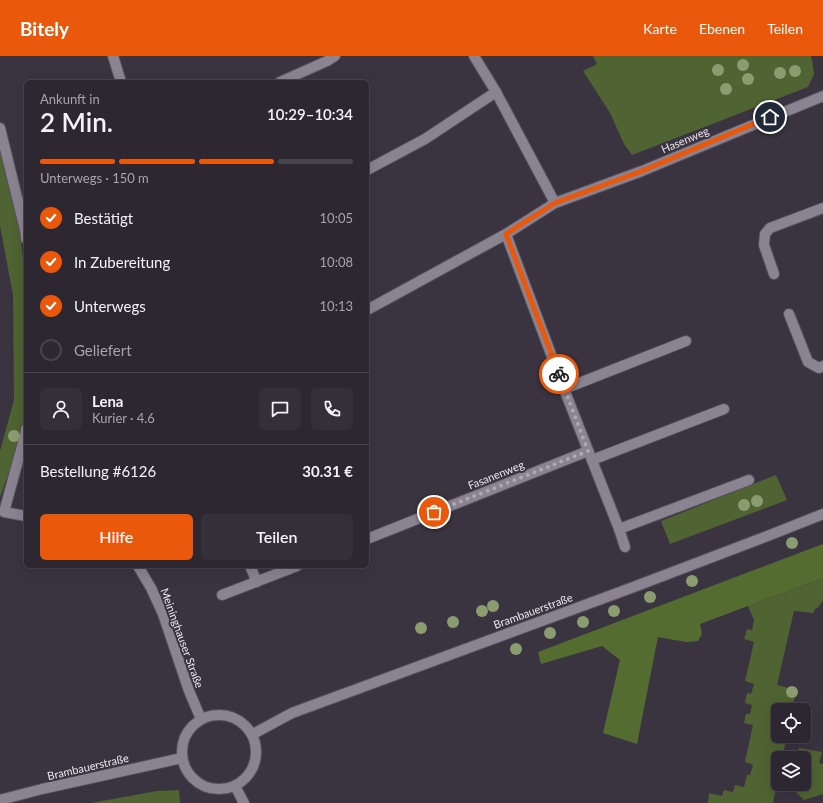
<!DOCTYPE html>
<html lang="de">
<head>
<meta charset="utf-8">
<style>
	body { margin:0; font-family:Lato,sans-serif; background:#342f38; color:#f1f3f6; height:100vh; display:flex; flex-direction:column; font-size:15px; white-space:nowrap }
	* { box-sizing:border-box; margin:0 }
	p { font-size:13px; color:#a6a5ab }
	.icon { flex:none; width:22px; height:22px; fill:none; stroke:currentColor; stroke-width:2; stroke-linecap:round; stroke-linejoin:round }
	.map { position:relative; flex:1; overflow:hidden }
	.details { position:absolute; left:24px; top:24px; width:345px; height:488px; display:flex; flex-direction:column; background:#2c2730; border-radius:6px; box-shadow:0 4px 16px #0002,0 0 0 1px #48444c }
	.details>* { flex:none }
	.fabs { position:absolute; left:771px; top:647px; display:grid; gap:8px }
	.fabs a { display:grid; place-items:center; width:40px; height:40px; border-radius:6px; background:#2c2730; box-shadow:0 4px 16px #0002,0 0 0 1px #48444c; font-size:20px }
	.pin { position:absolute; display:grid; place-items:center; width:34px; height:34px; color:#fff; margin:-17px; border:2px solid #fff; border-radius:50%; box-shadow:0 1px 4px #0007 }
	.courier { position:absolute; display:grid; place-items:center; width:40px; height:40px; margin:-20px; border:3px solid #ea580c; border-radius:50%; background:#fff; color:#222; box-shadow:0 1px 5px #0007 }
	.summary em { font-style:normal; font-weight:600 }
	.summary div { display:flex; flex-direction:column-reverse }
	.summary { display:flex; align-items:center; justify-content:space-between; height:68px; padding:0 16px }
	h1 { font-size:26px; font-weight:600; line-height:30px }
	.bar { display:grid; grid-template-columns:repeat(4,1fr); gap:6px 4px; align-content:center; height:48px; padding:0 16px }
	.bar i { height:5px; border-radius:3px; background:#48444c }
	.bar .current { background:#ea580c }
	.bar p { grid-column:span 4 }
	.line { display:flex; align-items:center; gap:10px; padding:0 16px; border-top:1px solid #48444c }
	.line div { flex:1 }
	.round { display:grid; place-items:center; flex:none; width:42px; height:42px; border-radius:6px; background:#342f38 }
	ol { padding:0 16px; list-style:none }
	li { display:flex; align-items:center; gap:12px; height:44px }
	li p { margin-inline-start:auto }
	li .icon { padding:4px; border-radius:50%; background:#ea580c; color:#fff; stroke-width:4 }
	li:last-child { color:#a6a5ab }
	li i { width:22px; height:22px; border:2px solid #48444c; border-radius:50% }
	.primary-button { display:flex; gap:8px; margin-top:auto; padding:8px 16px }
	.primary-button a { flex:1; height:46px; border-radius:6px; background:#ea580c; color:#fff; font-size:16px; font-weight:600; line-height:46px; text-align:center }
	.primary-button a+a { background:#342f38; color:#f1f3f6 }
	header { display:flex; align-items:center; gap:24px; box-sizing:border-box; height:56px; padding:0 20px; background:#ea580c; color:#fff }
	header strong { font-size:19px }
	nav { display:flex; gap:22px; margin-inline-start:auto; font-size:14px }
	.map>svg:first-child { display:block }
</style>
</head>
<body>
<header>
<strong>Bitely</strong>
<nav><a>Karte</a><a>Ebenen</a><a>Teilen</a></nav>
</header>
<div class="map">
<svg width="823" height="747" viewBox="0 0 823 747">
	<rect width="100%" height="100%" fill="#3a3440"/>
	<path fill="#506332" d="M593,0H811L812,4L814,18L808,31L632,99L624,88L610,57L583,15L597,8Z
		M0,95L20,175L26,234V338L23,369L14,402L0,441V395L14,344L13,239L0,170Z
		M776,419L787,444L670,488L661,465Z
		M823,522V544L818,552L815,553L813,557L794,555L777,629L796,634L792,654H778V680H787L782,702H778V721L773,747H707L708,746L709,737L722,740L724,734L733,736L735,729L744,731L747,719H750L753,709L745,706L753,669L744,667L746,658H750L752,649L745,647L747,637L751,638L754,628L745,625L754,586L744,583L747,573L752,574L754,564L748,550Z
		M799,692L822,696L819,707L823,708V738L804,744L795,735L794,728H804V702H797Z
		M179,734L180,747H91L157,735Z"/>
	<path fill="#556c30" d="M823,488V522L700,568L702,578L698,585L686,586L658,581L637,688L603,677L620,604L602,590L541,608L538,596Z"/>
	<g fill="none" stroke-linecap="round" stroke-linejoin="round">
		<g stroke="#56515b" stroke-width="12">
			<path id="lane" d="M280,26L327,5L335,0
				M367,114L425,83L496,36
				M774,218L764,189L765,178L770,172L823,152
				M789,258L808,306L819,312L823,310
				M564,333L686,285
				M592,404L724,353
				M619,473L749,424"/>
		</g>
		<g stroke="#56515b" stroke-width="12">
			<path id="street" d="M113,0L121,26
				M474,0L496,36L555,147L642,115L823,40
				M0,72L25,174L26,183
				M506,178L564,333L619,473L625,491
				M367,254L506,178L555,147
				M26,373L25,379L4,456L26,460
				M367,483L588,395
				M138,510L151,532L163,558L189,635L201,663
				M250,510L257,526
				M222,539L297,510
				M235,730L244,747"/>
		</g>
		<g stroke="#56515b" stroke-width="12">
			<path id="secondary" d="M182 696a37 37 0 1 1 74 0a37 37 0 1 1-74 0Z
				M253,678L292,657L631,532L770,479L823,458
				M0,744L42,733L182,702"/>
		</g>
		<use href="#lane" stroke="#8a8391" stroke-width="10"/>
		<use href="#street" stroke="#8a8391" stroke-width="10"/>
		<use href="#secondary" stroke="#8a8391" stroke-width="10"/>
	</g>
	<g fill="#8b9c71">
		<circle cx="743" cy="9" r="6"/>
		<circle cx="718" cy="14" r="6"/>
		<circle cx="795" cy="15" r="6"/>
		<circle cx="780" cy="17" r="6"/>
		<circle cx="748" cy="23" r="6"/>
		<circle cx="726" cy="33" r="6"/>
		<circle cx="14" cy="380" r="6"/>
		<circle cx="757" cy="445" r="6"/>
		<circle cx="744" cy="449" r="6"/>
		<circle cx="792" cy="487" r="6"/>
		<circle cx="692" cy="525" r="6"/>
		<circle cx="650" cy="541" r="6"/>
		<circle cx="493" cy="550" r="6"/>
		<circle cx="482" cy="555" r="6"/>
		<circle cx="614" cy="555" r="6"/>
		<circle cx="453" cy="566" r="6"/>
		<circle cx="583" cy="566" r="6"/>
		<circle cx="421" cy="572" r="6"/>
		<circle cx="550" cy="577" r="6"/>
		<circle cx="516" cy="593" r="6"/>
		<circle cx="792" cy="636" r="6"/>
	</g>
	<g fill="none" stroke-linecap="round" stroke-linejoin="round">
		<path stroke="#ada8b2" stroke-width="4" stroke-dasharray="0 7.2" d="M434,456L588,395L559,318"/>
		<path stroke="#ea580c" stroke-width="5" d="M559,318L506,178L555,147L642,115L770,61"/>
	</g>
	<g text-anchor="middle" stroke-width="4" stroke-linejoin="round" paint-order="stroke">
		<g font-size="11" fill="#ebe7ef" stroke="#3a3440">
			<text transform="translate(685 84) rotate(-23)" y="4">Hasenweg</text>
			<text transform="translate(496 419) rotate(-22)" y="4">Fasanenweg</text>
			<text transform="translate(533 555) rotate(-20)" y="4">Brambauerstraße</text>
			<text transform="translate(182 582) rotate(70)" y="4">Meininghauser Straße</text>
			<text transform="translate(88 711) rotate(-13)" y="4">Brambauerstraße</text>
		</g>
	</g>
</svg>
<div class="fabs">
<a><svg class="icon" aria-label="locate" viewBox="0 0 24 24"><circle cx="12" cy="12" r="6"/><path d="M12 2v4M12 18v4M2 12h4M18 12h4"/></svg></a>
<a><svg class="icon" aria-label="layers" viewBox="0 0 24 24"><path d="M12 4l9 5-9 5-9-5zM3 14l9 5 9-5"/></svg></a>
</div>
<div class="pin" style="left:434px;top:456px;background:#ea580c"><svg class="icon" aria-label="bag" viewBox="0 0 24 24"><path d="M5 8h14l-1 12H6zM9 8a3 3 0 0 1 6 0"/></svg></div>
<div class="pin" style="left:770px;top:61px;background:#1f2937"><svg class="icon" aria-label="home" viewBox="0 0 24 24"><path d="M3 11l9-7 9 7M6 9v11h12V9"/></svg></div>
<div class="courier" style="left:559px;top:318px"><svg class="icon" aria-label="bike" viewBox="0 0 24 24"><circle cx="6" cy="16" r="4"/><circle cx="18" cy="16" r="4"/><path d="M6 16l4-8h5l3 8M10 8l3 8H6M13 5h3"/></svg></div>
<section class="details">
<div class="summary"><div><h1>2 Min.</h1><p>Ankunft in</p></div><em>10:29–10:34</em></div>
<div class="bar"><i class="current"></i><i class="current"></i><i class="current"></i><i></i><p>Unterwegs · 150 m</p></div>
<ol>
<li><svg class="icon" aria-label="check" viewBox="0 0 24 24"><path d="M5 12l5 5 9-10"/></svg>Bestätigt<p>10:05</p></li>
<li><svg class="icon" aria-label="check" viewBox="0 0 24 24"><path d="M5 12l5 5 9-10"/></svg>In Zubereitung<p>10:08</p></li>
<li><svg class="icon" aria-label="check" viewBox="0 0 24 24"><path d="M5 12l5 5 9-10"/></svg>Unterwegs<p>10:13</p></li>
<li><i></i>Geliefert</li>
</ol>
<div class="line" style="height:72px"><a class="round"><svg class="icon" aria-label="person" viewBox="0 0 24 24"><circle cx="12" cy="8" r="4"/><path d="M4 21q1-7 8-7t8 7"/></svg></a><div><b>Lena</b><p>Kurier · 4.6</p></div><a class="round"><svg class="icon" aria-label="chat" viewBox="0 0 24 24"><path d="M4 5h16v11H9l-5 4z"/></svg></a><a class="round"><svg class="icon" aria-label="phone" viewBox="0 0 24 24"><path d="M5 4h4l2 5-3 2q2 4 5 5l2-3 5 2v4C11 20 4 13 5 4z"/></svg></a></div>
<div class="line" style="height:52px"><div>Bestellung #6126</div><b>30.31 €</b></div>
<div class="primary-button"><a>Hilfe</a><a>Teilen</a></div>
</section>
</div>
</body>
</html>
